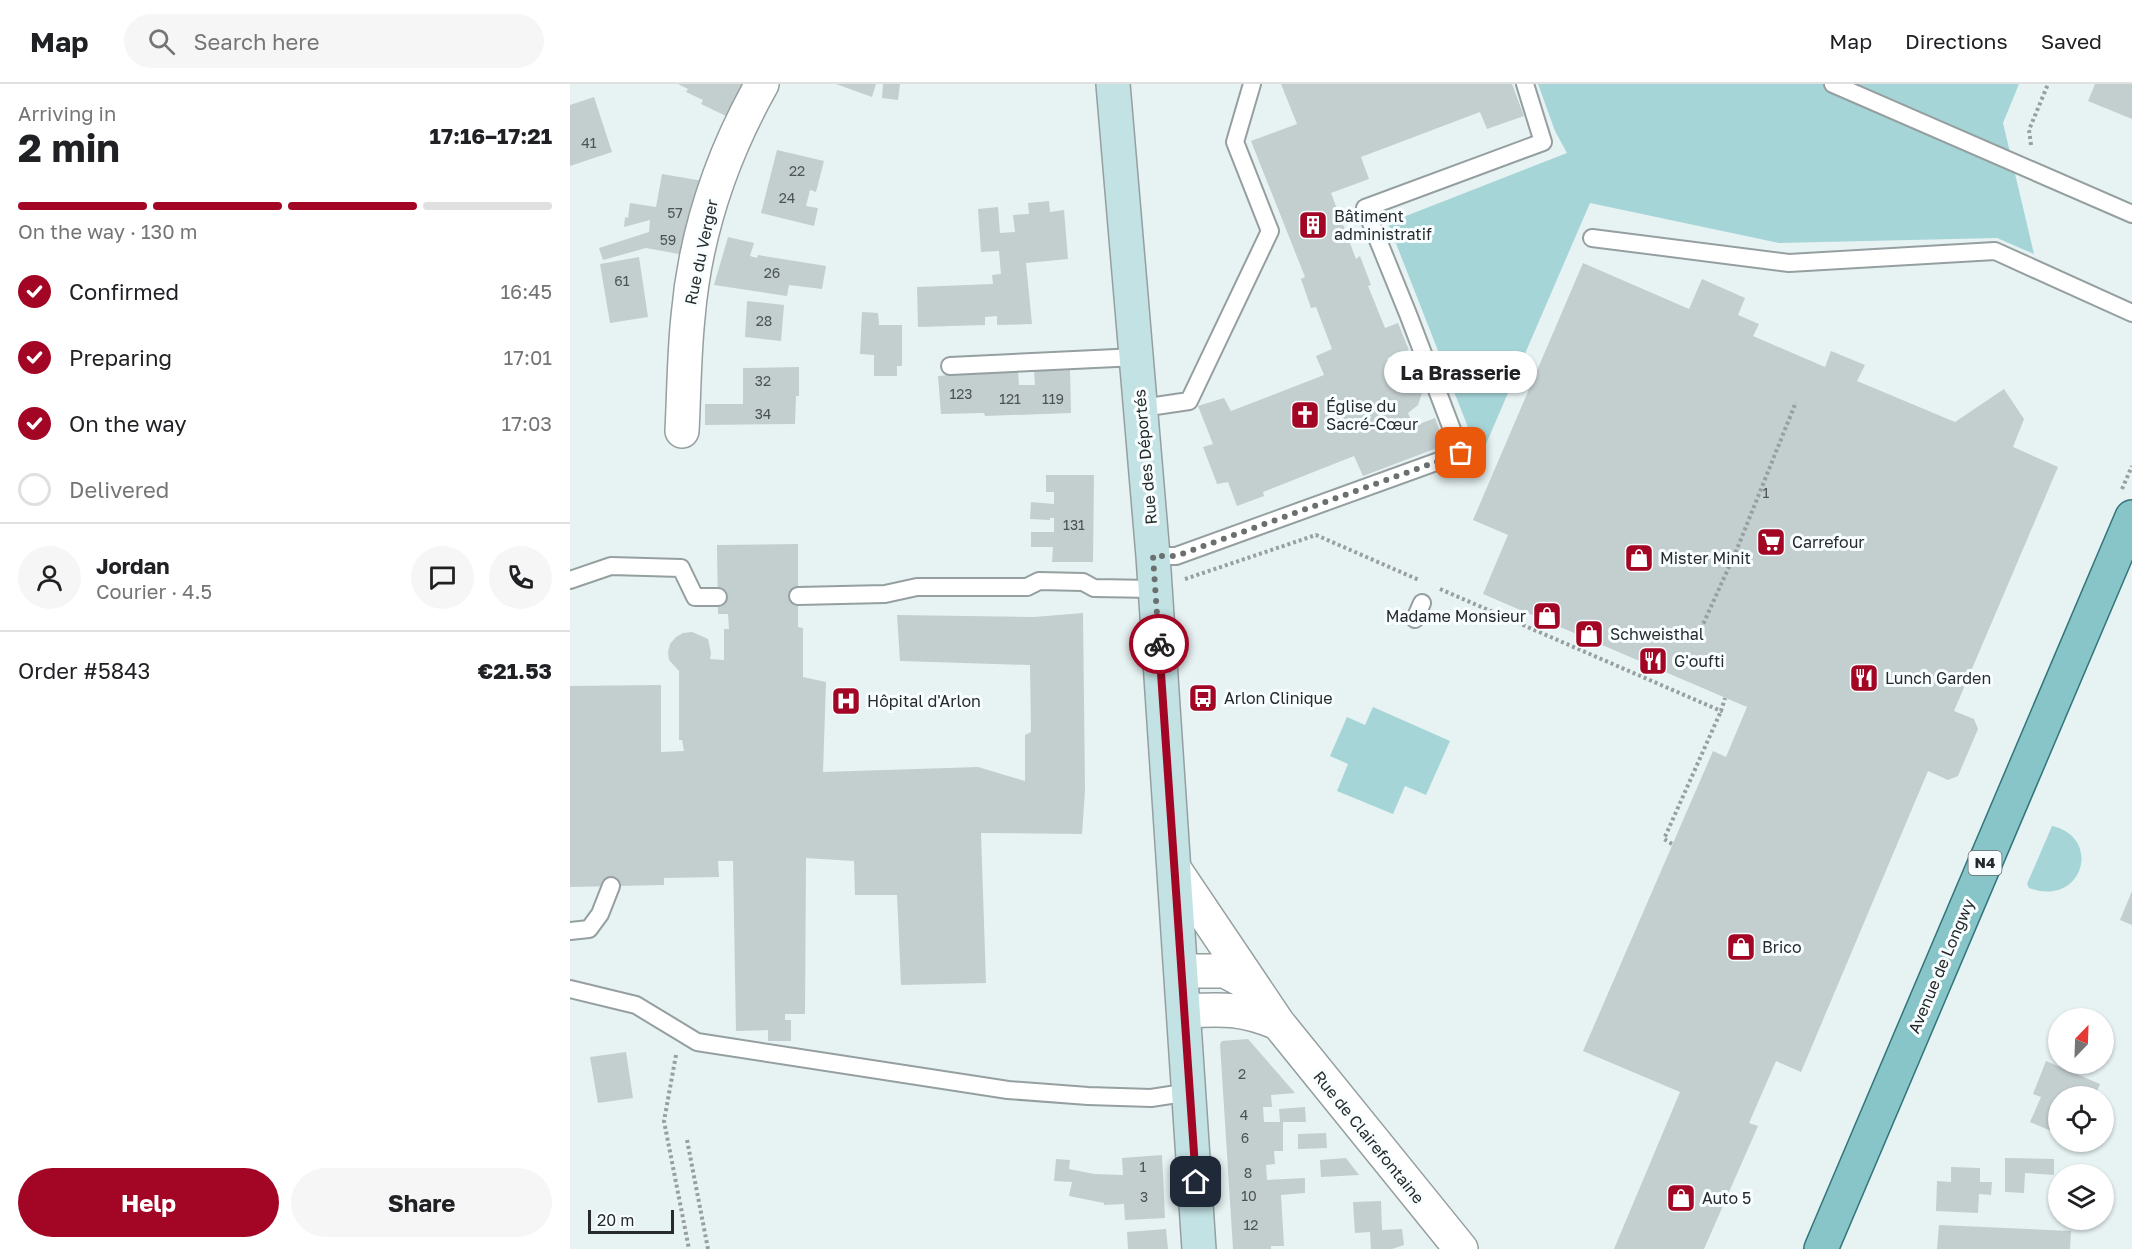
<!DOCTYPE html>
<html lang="en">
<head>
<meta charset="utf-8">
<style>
	body { margin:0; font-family:"Golos Text",sans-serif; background:#f6f6f6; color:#202124; height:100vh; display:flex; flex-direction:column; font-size:22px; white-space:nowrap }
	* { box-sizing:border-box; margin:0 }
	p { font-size:20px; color:#757577 }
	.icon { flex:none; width:33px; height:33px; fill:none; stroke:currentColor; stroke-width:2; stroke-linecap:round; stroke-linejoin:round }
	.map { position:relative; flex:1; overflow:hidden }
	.details { display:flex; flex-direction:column; background:#fff; width:570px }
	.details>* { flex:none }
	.needle { width:39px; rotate:23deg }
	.tools { position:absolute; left:1478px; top:924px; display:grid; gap:12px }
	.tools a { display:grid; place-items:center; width:66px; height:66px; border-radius:50%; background:#fff; box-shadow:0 2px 4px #0004; font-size:30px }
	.scale { position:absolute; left:18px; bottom:15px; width:86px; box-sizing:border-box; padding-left:6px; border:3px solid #262a2a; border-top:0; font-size:16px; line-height:21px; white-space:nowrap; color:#262a2a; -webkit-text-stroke:4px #f8feff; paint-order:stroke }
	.pin { position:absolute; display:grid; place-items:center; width:51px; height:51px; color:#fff; margin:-26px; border-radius:12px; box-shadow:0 3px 9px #0006 }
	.courier { position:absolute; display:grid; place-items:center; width:60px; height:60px; margin:-30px; border:4px solid #a30625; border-radius:50%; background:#fff; color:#222; box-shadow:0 2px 8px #0007 }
	.bubble { position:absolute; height:42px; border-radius:21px; background:#fff; box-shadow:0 2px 4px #0004; font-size:20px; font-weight:700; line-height:42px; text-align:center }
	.headline em { font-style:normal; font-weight:700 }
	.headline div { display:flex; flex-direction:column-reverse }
	.headline { display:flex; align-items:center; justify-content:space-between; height:102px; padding:0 18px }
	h1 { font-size:39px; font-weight:700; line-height:45px }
	.bar { display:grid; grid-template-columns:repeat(4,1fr); gap:9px 6px; align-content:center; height:72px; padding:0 18px }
	.bar i { height:8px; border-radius:4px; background:#e0e0e0 }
	.bar .active { background:#a30625 }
	.bar p { grid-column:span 4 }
	.line { display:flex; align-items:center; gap:15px; padding:0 18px; border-top:2px solid #e0e0e0 }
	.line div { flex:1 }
	.round { display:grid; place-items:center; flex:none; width:63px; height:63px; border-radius:32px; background:#f6f6f6 }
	ol { padding:0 18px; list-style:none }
	li { display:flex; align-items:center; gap:18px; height:66px }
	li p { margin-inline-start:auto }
	li .icon { padding:6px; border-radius:50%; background:#a30625; color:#fff; stroke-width:4 }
	li:last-child { color:#757577 }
	li i { width:33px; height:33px; border:3px solid #e0e0e0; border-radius:50% }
	.action { display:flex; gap:12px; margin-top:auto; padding:12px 18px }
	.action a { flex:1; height:69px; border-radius:36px; background:#a30625; color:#fff; font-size:24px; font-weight:700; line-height:69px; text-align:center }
	.action a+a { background:#f6f6f6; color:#202124 }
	header { display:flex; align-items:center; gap:36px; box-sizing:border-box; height:84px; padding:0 30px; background:#fff; border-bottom:2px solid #e0e0e0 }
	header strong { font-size:28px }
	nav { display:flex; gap:33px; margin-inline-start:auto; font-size:21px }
	.search { width:420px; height:54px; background:#f6f6f6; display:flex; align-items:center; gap:15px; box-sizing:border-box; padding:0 21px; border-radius:33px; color:#757577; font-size:22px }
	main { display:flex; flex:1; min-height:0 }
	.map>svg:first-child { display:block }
</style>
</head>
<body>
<header>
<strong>Map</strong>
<div class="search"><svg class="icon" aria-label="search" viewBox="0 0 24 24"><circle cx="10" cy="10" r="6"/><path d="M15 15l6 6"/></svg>Search here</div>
<nav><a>Map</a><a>Directions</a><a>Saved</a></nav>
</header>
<main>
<section class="details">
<div class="headline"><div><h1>2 min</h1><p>Arriving in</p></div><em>17:16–17:21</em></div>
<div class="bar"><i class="active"></i><i class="active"></i><i class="active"></i><i></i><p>On the way · 130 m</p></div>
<ol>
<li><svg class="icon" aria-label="check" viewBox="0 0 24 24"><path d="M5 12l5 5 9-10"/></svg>Confirmed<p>16:45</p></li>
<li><svg class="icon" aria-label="check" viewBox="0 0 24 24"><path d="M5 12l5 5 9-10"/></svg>Preparing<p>17:01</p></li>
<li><svg class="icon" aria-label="check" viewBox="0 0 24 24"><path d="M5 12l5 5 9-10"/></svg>On the way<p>17:03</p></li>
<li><i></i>Delivered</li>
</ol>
<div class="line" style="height:108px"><a class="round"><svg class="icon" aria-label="person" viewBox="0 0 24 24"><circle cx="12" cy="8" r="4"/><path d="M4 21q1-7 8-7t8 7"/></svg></a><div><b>Jordan</b><p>Courier · 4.5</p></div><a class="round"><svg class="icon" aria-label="chat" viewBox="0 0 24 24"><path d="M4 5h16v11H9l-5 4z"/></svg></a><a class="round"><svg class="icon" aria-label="phone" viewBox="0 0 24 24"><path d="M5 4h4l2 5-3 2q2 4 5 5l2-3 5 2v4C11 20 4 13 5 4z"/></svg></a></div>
<div class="line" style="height:78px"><div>Order #5843</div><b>€21.53</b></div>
<div class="action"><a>Help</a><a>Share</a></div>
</section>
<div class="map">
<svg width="1562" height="1165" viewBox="0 0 1562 1165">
	<rect width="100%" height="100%" fill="#e7f2f3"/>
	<path fill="#a6d5d8" d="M968,0H1449L1433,39L1464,170L1427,154L1209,159L1020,119L910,374L818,139L997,69L985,47Z
		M803,623L880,657L856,711L835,702L823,730L767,707L778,680L760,672L777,633L795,641Z
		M1482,742C1533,753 1513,824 1459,804L1457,800Z"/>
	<path fill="#c3cecf" d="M108,0H172L156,32L131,20L133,16L116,8L118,5Z
		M266,0H306L302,13Z
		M313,0H330L328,16L312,14Z
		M711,0H942L954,32L917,45L910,28L791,73L799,95L761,109L786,175L790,172L801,201L798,202L815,244L828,239L839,266L817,274L822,287H836L846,294L853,306L848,321L838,329L844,342L865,334L875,361L793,392L784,372L693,408L694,412L667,422L658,398L647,400L633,363L643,360L628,322L654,314L661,327L754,291L746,272L762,265L746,223L741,224L731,195L735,193L681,57L727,40Z
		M1525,0H1562V35L1518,17Z
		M24,13L42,68L0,82V21Z
		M207,66L254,77L246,108L240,106L236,122L248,124L244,142L191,129Z
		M92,90L133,97L114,171L76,164L33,176L29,164L79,148L80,136L54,143L55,133L58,134L60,119L86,123Z
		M479,117L480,128L494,126L498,175L456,179L462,240L427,241V232L415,233V241L348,243L347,203L423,200L422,191L431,190L429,167L411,168L408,125L428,123L430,149L445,148L443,131L459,130L458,119Z
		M158,153L184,159L180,172L187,174L188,171L256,182L252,205L219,201L217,212L144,201Z
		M69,173L78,233L40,239L30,180Z
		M1013,179L1119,225L1132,195L1175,214L1168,231L1189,240L1183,252L1255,283L1261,267L1295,281L1287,297L1385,338L1434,305L1454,335L1443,363L1488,383L1384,627L1404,635L1408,645L1388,692L1378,696L1358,687L1231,988L1206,977L1179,1039L1188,1042L1134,1165H1044L1110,1008L1013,967L1143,667L1156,673L1177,623L913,510L938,451L903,436Z
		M177,217L214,221L211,257L175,253Z
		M292,228L308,229L309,241H332V282H327V292H304V271L290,270Z
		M229,283V312H226L225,340L135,341V320H173V284Z
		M448,285L449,301H465L464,287L500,286L501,329L415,332L414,329L371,330L368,292Z
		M476,391H524L523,478H482L483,463H461V448H484V434H480V436L460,435L461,418L484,420V408H476Z
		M228,460V543L233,544V593L256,598L253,688L408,683L455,697V651L461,648L460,581L330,577L327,531L464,533L513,529L515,706L512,750L411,749L416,899L331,901L327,811H285L284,777L236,774L235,930H215V936H221V957H198V946L166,947L163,777H148L149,793L94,794V801L0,803V602L91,601V668L114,667L112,656H109V587L99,576L98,568L100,560L106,553L113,549L122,548L138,555L141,569L140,575L154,576V545H159L158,530H148L147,461Z
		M1562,807V841L1550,836Z
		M678,955L725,1009L701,1011L702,1023H693L694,1038H710L709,1025L735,1023L736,1038H713V1067H704L705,1080L696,1081L697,1096L735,1094V1109L711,1111L714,1162H701V1165H663L650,960L652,957Z
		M56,968L63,1014L28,1019L20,973Z
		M1476,977L1530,1000L1525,1012H1488V1050L1460,1038L1471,1013L1463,1010Z
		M756,1049L757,1064L728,1065V1050Z
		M592,1071L595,1134L555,1136L554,1120L534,1121V1119L499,1112L502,1098L484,1097L486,1075L500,1076L499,1085L524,1090L553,1091L552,1074Z
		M776,1074L789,1091L751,1093L750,1076Z
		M1435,1074L1484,1075V1091L1455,1089L1454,1109L1435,1108Z
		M1381,1083L1410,1084V1098H1422L1421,1111L1409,1110L1408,1129L1366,1127L1367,1097L1381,1098Z
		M811,1117L812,1146L832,1145L834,1161L822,1165H801L800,1148L785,1149L783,1118Z
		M1369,1141L1501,1147L1500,1165H1367Z
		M596,1145L598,1165H558L557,1148Z"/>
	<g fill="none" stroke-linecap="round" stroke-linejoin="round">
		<g stroke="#959fa0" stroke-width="20">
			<path id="lane" d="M1263,0L1562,130
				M1022,154L1219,179L1425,167L1562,229
				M380,282L567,273
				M572,324L619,317L700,147L665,58L682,0
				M583,472H606L891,369L838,230L795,124L973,58L955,0
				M0,496L41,482L111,484L125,513H148
				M228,512L315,510L347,503H457L469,497L513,498L524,504L585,505
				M845,535L852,519
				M0,847L19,845L30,830L41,802
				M0,905L66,921L127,958L438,1006L518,1012L581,1014L620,1008"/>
		</g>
		<g stroke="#959fa0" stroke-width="36">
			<path id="street" d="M112,347C114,309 114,271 118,233C125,151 152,71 192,0
				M605,786L708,939L891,1165
				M612,887H655L681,901
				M614,927C654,925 671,924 708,939"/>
		</g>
		<g stroke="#959fa0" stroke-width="36">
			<path id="secondary" d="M543,0L583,472L629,1165"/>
		</g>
		<g stroke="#32757a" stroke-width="36">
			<path id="primary" d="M1251,1165L1562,433"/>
		</g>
		<path stroke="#979f9f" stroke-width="4" stroke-dasharray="3 3" stroke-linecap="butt" d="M1461,61L1459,46L1478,0
			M1552,405L1562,382
			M615,495L746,451L849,496
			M870,505L1151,627L1155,614
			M1126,556L1167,465L1226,318
			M1102,760L1094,755L1151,627
			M106,971L94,1037L119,1165
			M117,1056L138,1165"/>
		<use href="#lane" stroke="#fff" stroke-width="16"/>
		<use href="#street" stroke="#fff" stroke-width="33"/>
		<use href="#secondary" stroke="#c3e2e4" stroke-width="33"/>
		<use href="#primary" stroke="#88c5c9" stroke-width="33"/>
	</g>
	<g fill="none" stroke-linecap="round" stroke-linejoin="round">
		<path stroke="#6a7070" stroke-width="6" stroke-dasharray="0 10.8" d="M589,560L583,472H606L891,369"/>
		<path stroke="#a30625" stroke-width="8" d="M589,560L626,1098"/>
	</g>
	<defs>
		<g id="building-square" transform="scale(1.5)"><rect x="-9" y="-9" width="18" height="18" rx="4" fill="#a30625" stroke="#f8feff"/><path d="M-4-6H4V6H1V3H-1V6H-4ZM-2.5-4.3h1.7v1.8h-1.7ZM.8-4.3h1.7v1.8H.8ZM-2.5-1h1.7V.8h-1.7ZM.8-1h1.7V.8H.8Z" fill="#fff"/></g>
		<g id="church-square" transform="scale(1.5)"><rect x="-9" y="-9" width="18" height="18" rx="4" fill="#a30625" stroke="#f8feff"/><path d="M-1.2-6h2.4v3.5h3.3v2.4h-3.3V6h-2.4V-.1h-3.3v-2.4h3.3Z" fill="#fff"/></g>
		<g id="supermarket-square" transform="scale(1.5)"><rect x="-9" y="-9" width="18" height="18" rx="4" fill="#a30625" stroke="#f8feff"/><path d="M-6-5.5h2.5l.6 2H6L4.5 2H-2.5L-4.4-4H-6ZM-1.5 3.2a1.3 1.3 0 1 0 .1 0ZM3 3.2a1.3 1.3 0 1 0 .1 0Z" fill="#fff"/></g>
		<g id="shop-square" transform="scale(1.5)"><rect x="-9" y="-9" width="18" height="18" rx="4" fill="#a30625" stroke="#f8feff"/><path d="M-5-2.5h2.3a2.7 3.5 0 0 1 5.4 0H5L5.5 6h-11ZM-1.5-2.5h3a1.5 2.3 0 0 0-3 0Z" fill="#fff"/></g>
		<g id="restaurant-square" transform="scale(1.5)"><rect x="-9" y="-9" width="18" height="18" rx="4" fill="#a30625" stroke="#f8feff"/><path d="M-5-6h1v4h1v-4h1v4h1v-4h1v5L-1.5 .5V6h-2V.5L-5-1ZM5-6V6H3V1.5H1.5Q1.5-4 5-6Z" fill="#fff"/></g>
		<g id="bus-square" transform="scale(1.5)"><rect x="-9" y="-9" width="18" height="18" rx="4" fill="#a30625" stroke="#f8feff"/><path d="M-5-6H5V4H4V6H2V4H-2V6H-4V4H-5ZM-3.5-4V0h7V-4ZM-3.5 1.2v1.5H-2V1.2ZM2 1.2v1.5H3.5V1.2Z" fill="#fff"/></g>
		<g id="hospital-square" transform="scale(1.5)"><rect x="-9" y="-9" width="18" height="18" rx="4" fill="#a30625" stroke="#f8feff"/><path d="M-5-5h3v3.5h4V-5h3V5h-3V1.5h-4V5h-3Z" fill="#fff"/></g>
	</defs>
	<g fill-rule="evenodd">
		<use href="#building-square" x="743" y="141"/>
		<use href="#church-square" x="735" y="331"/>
		<use href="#supermarket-square" x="1201" y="458"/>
		<use href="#shop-square" x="1069" y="474"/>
		<use href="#shop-square" x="977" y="532"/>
		<use href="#shop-square" x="1019" y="550"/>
		<use href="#restaurant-square" x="1083" y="577"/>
		<use href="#restaurant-square" x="1294" y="594"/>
		<use href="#bus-square" x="633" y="614"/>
		<use href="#hospital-square" x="276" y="617"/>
		<use href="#shop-square" x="1171" y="863"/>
		<use href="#shop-square" x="1111" y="1114"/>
	</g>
	<g text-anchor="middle" stroke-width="6" stroke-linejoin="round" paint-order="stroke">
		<g font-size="14" fill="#4d5353">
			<text x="19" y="64">41</text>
			<text x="227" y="92">22</text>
			<text x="217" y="119">24</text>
			<text x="105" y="134">57</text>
			<text x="98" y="161">59</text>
			<text x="202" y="194">26</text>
			<text x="52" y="202">61</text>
			<text x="194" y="242">28</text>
			<text x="193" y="302">32</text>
			<text x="391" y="315">123</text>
			<text x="440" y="320">121</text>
			<text x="483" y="320">119</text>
			<text x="193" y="335">34</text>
			<text x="1196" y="414">1</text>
			<text x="504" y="446">131</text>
			<text x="672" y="995">2</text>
			<text x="674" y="1036">4</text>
			<text x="675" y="1059">6</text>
			<text x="573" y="1088">1</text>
			<text x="678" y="1094">8</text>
			<text x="679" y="1117">10</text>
			<text x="574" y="1118">3</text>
			<text x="681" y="1146">12</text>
		</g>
		<rect fill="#f8feff" stroke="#656a6a" stroke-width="1.5" x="1398.5" y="767" width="33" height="24" rx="4.5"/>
		<g font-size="15" font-weight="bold" fill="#262a2a">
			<text x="1415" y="784">N4</text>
		</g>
		<g font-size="16" fill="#262a2a" stroke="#f8feff" text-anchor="start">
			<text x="764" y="138">Bâtiment<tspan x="764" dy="18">administratif</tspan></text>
			<text x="756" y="328">Église du<tspan x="756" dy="18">Sacré-Cœur</tspan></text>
			<text x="1222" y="464">Carrefour</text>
			<text x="1090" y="480">Mister Minit</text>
			<text x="956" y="538" text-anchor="end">Madame Monsieur</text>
			<text x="1040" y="556">Schweisthal</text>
			<text x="1104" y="583">G'oufti</text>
			<text x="1315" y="600">Lunch Garden</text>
			<text x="654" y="620">Arlon Clinique</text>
			<text x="297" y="623">Hôpital d'Arlon</text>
			<text x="1192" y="869">Brico</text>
			<text x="1132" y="1120">Auto 5</text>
		</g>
		<g font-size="16" fill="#262a2a" stroke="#f8feff">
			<text transform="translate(131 168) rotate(-78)" y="6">Rue du Verger</text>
			<text transform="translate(575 373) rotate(-95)" y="6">Rue des Déportés</text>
			<text transform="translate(1371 882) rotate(-67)" y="6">Avenue de Longwy</text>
			<text transform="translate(799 1053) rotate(51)" y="6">Rue de Clairefontaine</text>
		</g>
	</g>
</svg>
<div class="tools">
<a><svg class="needle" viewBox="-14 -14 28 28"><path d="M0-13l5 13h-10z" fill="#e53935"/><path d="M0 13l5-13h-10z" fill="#757577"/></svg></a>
<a><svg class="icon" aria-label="locate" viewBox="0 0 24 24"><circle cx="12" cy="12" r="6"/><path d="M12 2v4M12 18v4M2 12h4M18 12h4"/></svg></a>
<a><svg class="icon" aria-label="layers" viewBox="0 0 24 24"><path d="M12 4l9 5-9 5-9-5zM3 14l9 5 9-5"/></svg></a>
</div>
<div class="scale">20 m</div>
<div class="pin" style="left:891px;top:369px;background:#ea580c"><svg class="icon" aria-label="bag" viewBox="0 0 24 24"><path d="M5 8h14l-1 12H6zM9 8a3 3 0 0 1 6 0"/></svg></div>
<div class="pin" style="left:626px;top:1098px;background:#1f2937"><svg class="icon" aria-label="home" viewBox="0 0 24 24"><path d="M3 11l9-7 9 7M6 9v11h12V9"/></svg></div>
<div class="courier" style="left:589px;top:560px"><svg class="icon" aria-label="bike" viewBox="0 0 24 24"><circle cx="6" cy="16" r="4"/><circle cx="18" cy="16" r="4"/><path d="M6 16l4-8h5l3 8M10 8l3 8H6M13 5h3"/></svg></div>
<div class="bubble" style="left:814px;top:267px;width:153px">La Brasserie</div>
</div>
</main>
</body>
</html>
